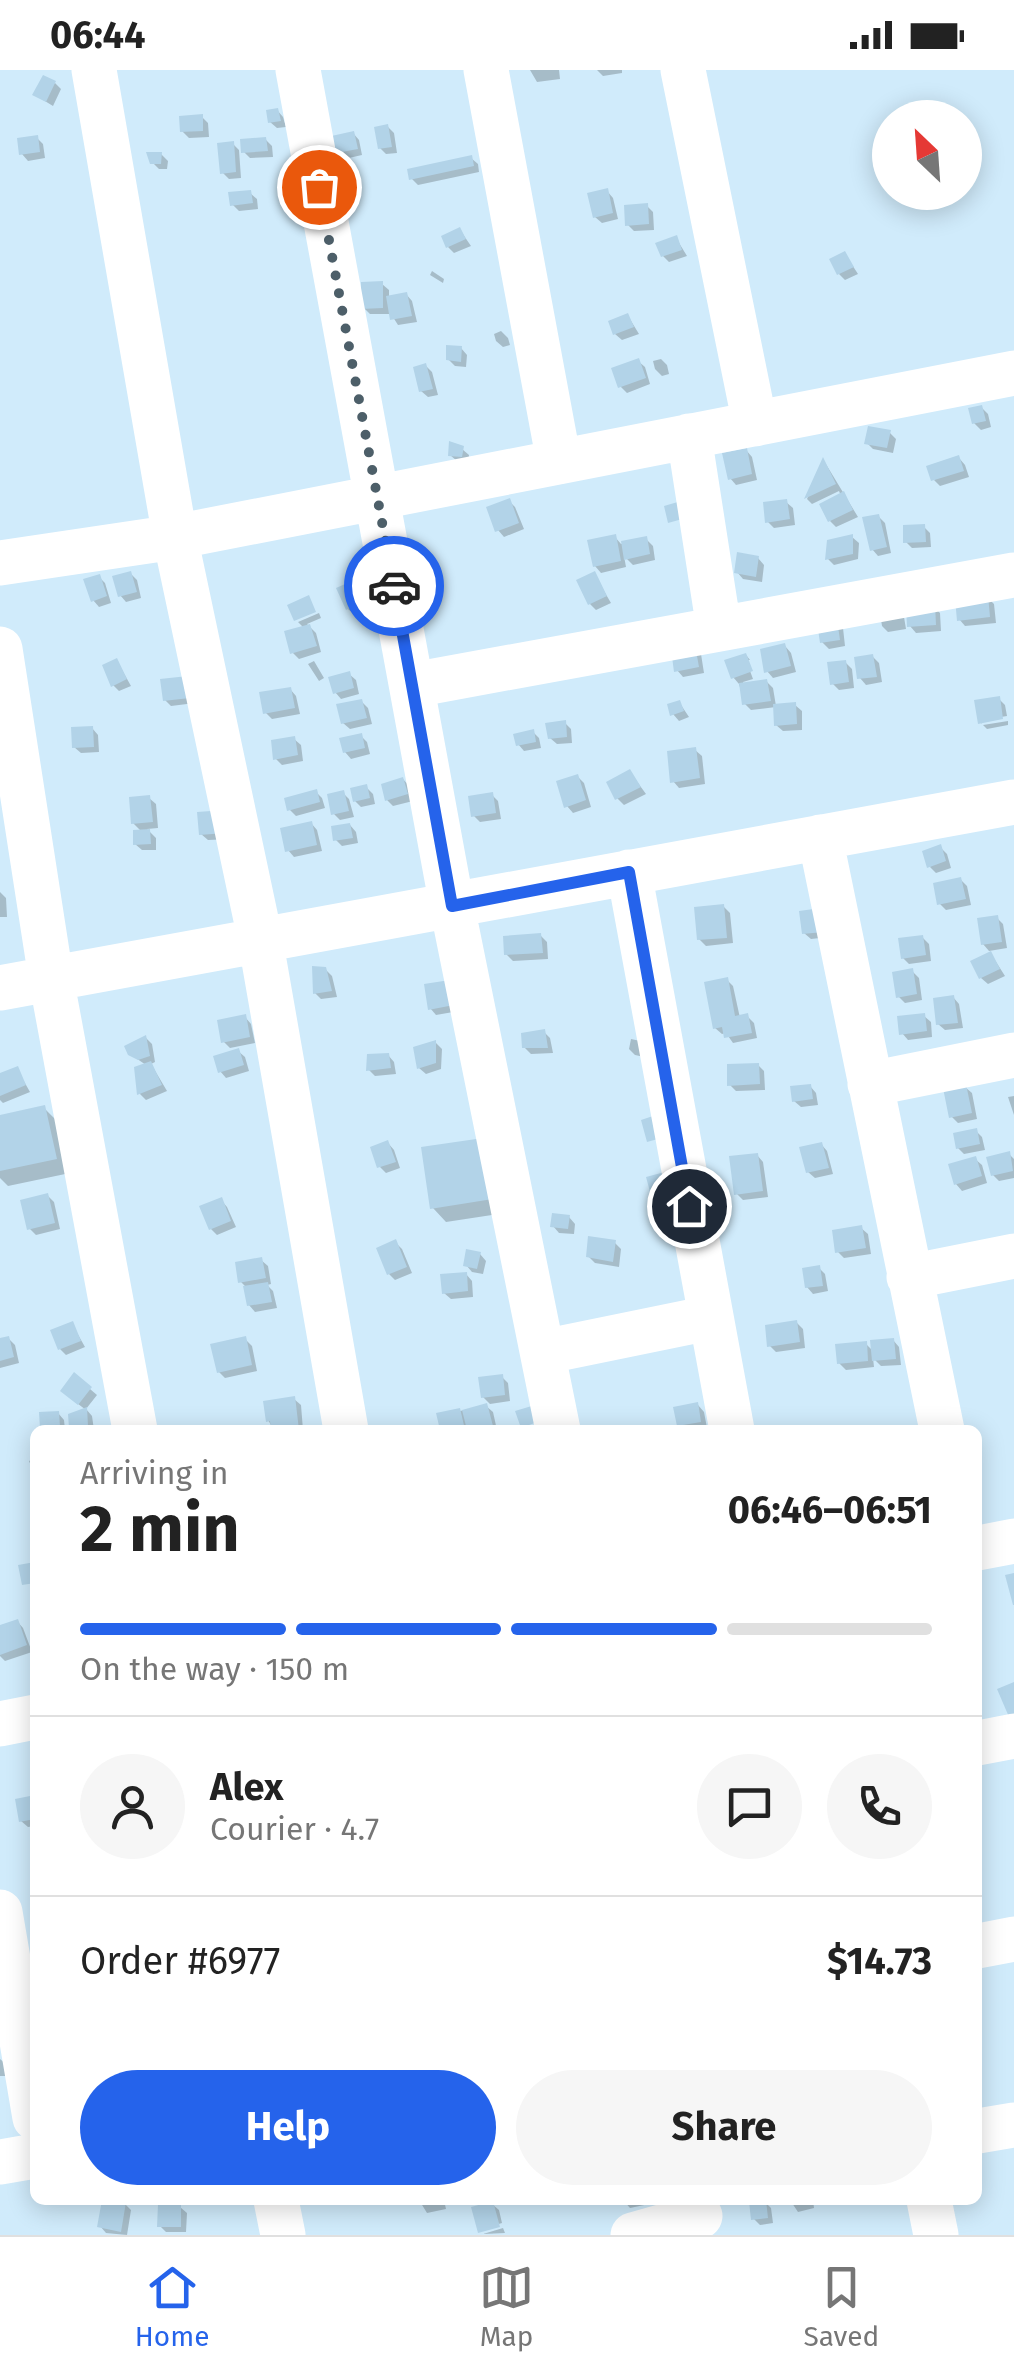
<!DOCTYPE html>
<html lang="en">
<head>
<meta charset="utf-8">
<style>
	body { margin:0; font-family:"Fira Sans",sans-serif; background:#f6f6f6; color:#222; height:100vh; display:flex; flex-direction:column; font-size:38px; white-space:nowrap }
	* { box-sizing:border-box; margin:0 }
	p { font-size:32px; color:#767676 }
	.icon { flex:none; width:55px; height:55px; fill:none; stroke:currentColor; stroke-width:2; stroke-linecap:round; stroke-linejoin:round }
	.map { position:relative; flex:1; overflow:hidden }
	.details { position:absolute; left:30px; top:1355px; width:952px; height:780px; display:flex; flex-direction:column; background:#fff; border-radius:15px; box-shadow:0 5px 25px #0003 }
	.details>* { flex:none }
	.needle { width:65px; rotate:335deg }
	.fabs { position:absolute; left:872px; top:30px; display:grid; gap:20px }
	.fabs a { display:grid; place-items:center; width:110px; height:110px; border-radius:50%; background:#fff; box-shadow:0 5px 25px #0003; font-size:50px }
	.pin { position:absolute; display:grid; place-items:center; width:85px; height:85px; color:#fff; margin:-42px; border:5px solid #fff; border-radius:50%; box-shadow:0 2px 10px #0007 }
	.courier { position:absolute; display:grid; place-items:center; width:100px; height:100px; margin:-50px; border:8px solid #2563eb; border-radius:50%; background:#fff; color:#222; box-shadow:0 2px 12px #0007 }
	.summary em { font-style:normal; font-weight:700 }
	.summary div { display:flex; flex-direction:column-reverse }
	.summary { display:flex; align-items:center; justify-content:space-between; height:170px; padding:0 50px }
	h1 { font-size:65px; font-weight:700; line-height:75px }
	.bar { display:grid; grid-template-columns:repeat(4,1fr); gap:15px 10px; align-content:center; height:120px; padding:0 50px }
	.bar i { height:12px; border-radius:8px; background:#e0e0e0 }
	.bar .active { background:#2563eb }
	.bar p { grid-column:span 4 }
	.line { display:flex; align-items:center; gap:25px; padding:0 50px; border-top:2px solid #e0e0e0 }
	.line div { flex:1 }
	.round { display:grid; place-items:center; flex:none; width:105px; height:105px; border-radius:52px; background:#f6f6f6 }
	.cta { display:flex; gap:20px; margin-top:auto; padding:20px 50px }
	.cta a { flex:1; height:115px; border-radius:60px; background:#2563eb; color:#fff; font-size:40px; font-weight:700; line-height:115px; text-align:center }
	.cta a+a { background:#f6f6f6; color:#222 }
	.status { display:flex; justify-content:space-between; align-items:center; height:70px; padding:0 50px; background:#fff; direction:ltr }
	.status svg { height:28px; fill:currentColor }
	.menu { display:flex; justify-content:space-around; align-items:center; height:140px; border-top:2px solid #e0e0e0; background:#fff; font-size:28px; color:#767676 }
	.menu a { display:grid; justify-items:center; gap:5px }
	.menu .active { color:#2563eb }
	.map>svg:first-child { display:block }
</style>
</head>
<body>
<div class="status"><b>06:44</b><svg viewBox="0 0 49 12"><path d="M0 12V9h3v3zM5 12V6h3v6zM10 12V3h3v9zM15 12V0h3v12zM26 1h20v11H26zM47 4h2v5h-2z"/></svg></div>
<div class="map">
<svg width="1014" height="2165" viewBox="0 0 1014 2165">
	<rect width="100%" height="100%" fill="#d0ebfb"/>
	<path fill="#0003" d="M530,0H559L560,9L537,12Z
		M597,0H622V3L603,6Z
		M55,13L61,19L53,36L35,25Z
		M277,40L283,47L286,57L277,58L270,52Z
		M202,47L208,53L209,67L189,68L182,61Z
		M388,57L394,63L397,83L386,84L380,78Z
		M353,63L359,70L362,85L340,90L333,83Z
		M37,68L43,74L45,88L28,91L22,84Z
		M266,70L272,76L273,87L250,88L244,82Z
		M233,74L239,80L241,108L229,109L222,102Z
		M161,84L168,91L167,99H159L152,92Z
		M471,88L478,94L479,102L418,115L411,108Z
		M607,121L613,128L618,149L602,153L595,147Z
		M250,123L257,129L258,139L239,141L232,134Z
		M647,136L653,142L654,160L634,161L628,155Z
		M460,160L471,176L454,183L448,177Z
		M676,168L687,186L669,192L663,186Z
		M845,184L858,204L845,210L839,204Z
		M432,201L444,209L443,213L430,205Z
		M382,214L389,220V228L406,224L412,231L417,252L398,255L391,244H370L364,238Z
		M628,246L639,264L622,270L615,264Z
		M501,261L508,268L510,275L503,277L496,271L494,264Z
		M461,278L467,285L466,297L455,296L448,289Z
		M661,289L667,295L669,304L662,306L655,299L653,291Z
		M638,291L645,297L650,314L627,323L620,316Z
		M426,296L432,302L438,325L428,327L421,321Z
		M981,337L988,344L991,357L981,360L974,353Z
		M890,363L896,369L893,383L873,379L867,373Z
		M462,379L469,385L468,393L457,391L450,385Z
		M746,380L752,387L757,410L736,415L730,408Z
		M959,388L965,395L969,407L940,416L934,410Z
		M824,391L858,447L836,457L830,451L841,426L839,421L812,434L807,429Z
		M509,431L515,437L524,459L504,467L498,460Z
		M786,432L793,438L795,455L774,458L767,451Z
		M878,446L885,453L891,483L878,486L872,479Z
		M924,457L930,463L931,477L912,478L906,472Z
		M615,467L621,474L646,469L653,476L655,490L633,495L624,486L626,497L601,503L595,496Z
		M852,467L859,473L858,489L834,495L828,489Z
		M758,488L764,495L762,512L743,509L737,502Z
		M131,504L137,510L141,528L126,532L120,525Z
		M594,504L611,533L596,540L590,534Z
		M99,507L105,513L111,533L99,537L93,530Z
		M361,510L376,536L355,545L348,539Z
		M987,527L994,534L996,553L965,556L959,549Z
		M934,537L940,543L941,561L916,563L910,556Z
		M319,543L321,548L307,554L316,563L321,582L299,589L292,582L304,558L298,552Z
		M880,543L904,547L906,559L888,562L882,556Z
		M819,554L843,558L845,576L829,579L822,572Z
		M785,576L791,583L796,602L773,608L767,601Z
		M673,581L701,584L704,603L683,607L677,600Z
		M746,585L750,590H746L753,609L743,612L744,615L767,612L773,618L776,636L795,635L802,641V660L783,661L776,655V637L751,640L745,634L739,614L733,607Z
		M872,586L879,593L882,612L866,615L860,608Z
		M117,591L131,616L119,621L113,615Z
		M314,591L324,608L319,611L308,594Z
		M845,592L852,599L854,618L839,620L832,613Z
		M349,604L356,610L359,624L341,629L335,622Z
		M163,611L195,633L171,636L165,630Z
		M290,619L296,626L300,644L272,649L265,642Z
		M999,629L1005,635L1007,646L982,650V654L981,652Z
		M361,631L368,638L372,654L350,659L343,653Z
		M679,632L689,647L679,651L673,644Z
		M1008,651V655L987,659L983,655Z
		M565,653L571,659L572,673L557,674L550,668Z
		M92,658L98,665L99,682L81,683L74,677Z
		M533,662L539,668L541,678L524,681L518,674Z
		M361,666L367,672L370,684L351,689L345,682Z
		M294,669L301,675L303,691L282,695L276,689Z
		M695,680L702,686L705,714L679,718L673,711Z
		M630,702L646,724L624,735L617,728Z
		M577,706L584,713L591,737L573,743L567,736Z
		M403,709L409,716L413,731L393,736L387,730Z
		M366,717L373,724L375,734L361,737L355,731Z
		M316,722L322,728L325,738L296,746L289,739Z
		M343,723L349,729L354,747L340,750L334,744Z
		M492,725L498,731L501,749L480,752L474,746Z
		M149,728L156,734L158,758L147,759L156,768V780H142L135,774L142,762L133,753Z
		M200,745L232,769L208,770L201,764Z
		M311,753L317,760L322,781L294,787L288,780Z
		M350,755L356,762L358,773L342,776L335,769Z
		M940,777L947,784L951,798L936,803L930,797Z
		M961,810L967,816L971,835L946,840L940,834Z
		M0,822L6,828L7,847H0Z
		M723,836L730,843L733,873L706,876L699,869Z
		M802,843L829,867L811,869L804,863Z
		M997,848L1003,854L1007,878L989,881L983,874Z
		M541,866L547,872L548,889L513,891L506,884Z
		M922,867L929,874L931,891L909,894L903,888Z
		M991,884L1005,906L988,914L981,908Z
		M325,899L332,906L337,927L321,929L315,923Z
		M912,901L919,908L922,930L905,933L899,927Z
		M727,910L733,916L740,948L747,946L754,953L757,968L733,973L726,963L722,964L715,958Z
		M427,916L459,941L436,945L430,938Z
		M953,927L959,934L963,958L945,960L938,954Z
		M924,946L931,952L932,967L908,970L902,963Z
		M245,947L251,954L255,973L230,978L223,971Z
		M544,962L550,968L553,983L531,984L524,977Z
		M146,968L152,974L155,992L151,994L167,1021L146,1030L140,1024L146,995L130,984Z
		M631,969L645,972L649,988L635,985L629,979Z
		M436,973L442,979L441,999L426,1004L419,998Z
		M238,981L245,987L249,1001L226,1008L220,1001Z
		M388,985L394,992L396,1004L375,1006L369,1000Z
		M758,995L764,1001L765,1020L736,1021L730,1015Z
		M17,999L30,1022L3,1033L0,1030V1006Z
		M810,1016L816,1023L818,1035L801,1037L794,1031Z
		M965,1017L972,1023L977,1049L958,1053L951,1046Z
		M1014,1026V1045L1008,1027Z
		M44,1038L58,1052L70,1103L8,1116L0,1108V1048Z
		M976,1061L982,1067L985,1080L964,1084L958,1078Z
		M388,1073L394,1080L400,1098L386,1103L380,1097Z
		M821,1074L827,1081L833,1104L815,1108L808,1102Z
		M503,1083L511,1142L446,1152L433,1138Z
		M1009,1084L1014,1089V1108L999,1111L993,1105Z
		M757,1085L763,1092L768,1127L743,1130L737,1124Z
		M975,1089L982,1095L987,1113L962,1121L956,1114Z
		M671,1103L682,1127L660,1134L654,1127Z
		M48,1126L54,1132L60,1159L36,1165L29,1158Z
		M221,1130L227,1137L236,1157L217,1165L211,1159Z
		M569,1147L575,1154L574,1164L559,1163L553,1156Z
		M861,1158L868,1164L871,1184L844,1188L838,1182Z
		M395,1172L402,1179L412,1203L395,1210L389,1204Z
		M615,1173L621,1179L619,1197L595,1193L588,1186Z
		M480,1184L486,1191L483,1204L472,1202L466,1195Z
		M261,1190L268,1196L271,1214L267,1215L273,1221L277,1238L255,1242L249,1235L246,1217L241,1212Z
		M819,1198L825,1204L828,1221L813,1224L807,1217Z
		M466,1204L472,1211L473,1227L451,1229L444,1223Z
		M797,1253L803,1259L805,1278L776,1282L770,1276Z
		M72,1254L85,1277L66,1285L60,1279Z
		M8,1268L15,1275L19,1293L0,1298V1270Z
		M245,1269L252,1276L257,1301L225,1308L219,1302Z
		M893,1270L899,1277L901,1295L881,1296L873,1288L874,1297L846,1300L839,1293L866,1274L874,1282Z
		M502,1307L508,1313L510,1331L490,1334L483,1327Z
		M90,1319L97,1325L86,1339L92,1346L94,1360H75L72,1357L86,1340L69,1327Z
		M294,1329L301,1335L303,1360H274L268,1350Z
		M698,1335L704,1342L707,1358L685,1360L679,1354Z
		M486,1336L493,1342L497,1360H442L439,1345Z
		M58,1343L64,1350L65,1360H45L42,1357Z
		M35,1388V1405L29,1391Z
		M17,1551L23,1558L32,1582L5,1591L0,1586V1558Z
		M35,1728V1756L28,1757L21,1751Z
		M0,1989L7,1995L8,2006H0Z
		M419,2130H444L446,2139L427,2143Z
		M623,2130H648L649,2134L630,2138Z
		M790,2130H813L814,2138L798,2142Z
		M765,2132L771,2138L773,2153L760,2155L754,2149Z
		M125,2134L131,2140L127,2165L106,2163L100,2156Z
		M492,2134L499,2140L502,2153L481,2159Z
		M180,2137L187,2143L186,2162H166L160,2156Z
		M503,2158L505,2163L483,2164Z"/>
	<path fill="#b2d3e8" d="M43,5L56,11L46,32L32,25Z
		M278,38L281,51L268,53L266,40Z
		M203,44V61L180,62L179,46Z
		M388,54L392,77L378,79L374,57Z
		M354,61L358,79L331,84L327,67Z
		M38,65L40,82L19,85L17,68Z
		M266,67L268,81L241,83L240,69Z
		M234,71L236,102L220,104L217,73Z
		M146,82H162L161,94H150Z
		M472,85L474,96L409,110L407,99Z
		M608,118L613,143L593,148L587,123Z
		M251,120L253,133L230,136L228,122Z
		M648,133L649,154L625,156L624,135Z
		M460,157L466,169L446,178L441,166Z
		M677,165L682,180L661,187L655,173Z
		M845,181L854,197L837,205L829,189Z
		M383,211V238L361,239V212Z
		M407,222L412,246L390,250L386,226Z
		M628,243L634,257L613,265L608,251Z
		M446,275L462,276L461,292L446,290Z
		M639,288L646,308L618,318L611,298Z
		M426,293L433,319L419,322L413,297Z
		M982,335L986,351L972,354L968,338Z
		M868,356L891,360L887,378L864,374Z
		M449,371L464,376L462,387L448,386Z
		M747,378L752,404L728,410L722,383Z
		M959,385L964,401L931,411L926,396Z
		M823,387L836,414L804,429Z
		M844,421L853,440L828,452L819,434Z
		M510,428L519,453L495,462L486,437Z
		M688,429L693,446L668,453L664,436Z
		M787,429L790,449L765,453L763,432Z
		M879,444L887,477L870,481L862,447Z
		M925,454L926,472L903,473V455Z
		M616,464L621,491L593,497L587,470Z
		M853,464V484L825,490L827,470Z
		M647,466L650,484L624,490L621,471Z
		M737,482L759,486L756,507L734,503Z
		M131,501L137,522L118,527L112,506Z
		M595,501L607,526L588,535L576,510Z
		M100,504L107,526L91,532L83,509Z
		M361,507L371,529L346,540L336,518Z
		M309,525L316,542L294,551L287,535Z
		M988,525L990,547L957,551L955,528Z
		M935,534L936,555L907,557L906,537Z
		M837,549L840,570L820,573L817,552Z
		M310,554L317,576L290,584L284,561Z
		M785,573L791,596L764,603L760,579Z
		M695,575L699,597L674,602L671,579Z
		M746,583L753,601L731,609L724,590Z
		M873,584L877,607L857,609L854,587Z
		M117,588L127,609L111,617L102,595Z
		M846,590L849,612L830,615L827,592Z
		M350,601L354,618L333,624L328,607Z
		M188,606L190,628L163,631L160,609Z
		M767,609L771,631L742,635L739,613Z
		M291,617L295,638L263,644L259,622Z
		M1000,626L1003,649L978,654L974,630Z
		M362,629L367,648L341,654L336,634Z
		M680,630L684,641L670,646L667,634Z
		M796,632L797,654L774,656L773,634Z
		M566,650L567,667L548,669L545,653Z
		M93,656L94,677L72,678L71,657Z
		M534,659L536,672L516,676L513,664Z
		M362,663L365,678L343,683L339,668Z
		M295,666L298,685L273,690L271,670Z
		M696,677L700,708L670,713L667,681Z
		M630,699L641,717L615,730L606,712Z
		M578,704L586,730L564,738L556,711Z
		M403,707L408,724L385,731L381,714Z
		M367,714L370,728L353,732L350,718Z
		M317,719L320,732L287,741L284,728Z
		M344,720L349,741L331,745L327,724Z
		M493,722L496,743L471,747L468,726Z
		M150,725L153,752L131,754L129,727Z
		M225,740L226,763L199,765L197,742Z
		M312,751L317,775L285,782L280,758Z
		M350,753L353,768L333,771L331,756Z
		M150,759L151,774L133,775V760Z
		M941,774L946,791L927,798L922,781Z
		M961,807L966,829L937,835L933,813Z
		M724,834L727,868L697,870L694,837Z
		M821,838L824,862L802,864L799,841Z
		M998,845L1002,872L981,875L977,848Z
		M541,863L543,883L504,885L503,866Z
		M923,865L926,885L901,889L898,868Z
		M991,881L1000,899L979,909L970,891Z
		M312,896L326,897L332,921L313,924Z
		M913,898L917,924L896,928L892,902Z
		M728,907L735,946L748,943L752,963L724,968L722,957L713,959L704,912Z
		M450,910L454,935L428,940L424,914Z
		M954,925L958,953L936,955L933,928Z
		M925,943L927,961L899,965L897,946Z
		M246,944L250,967L221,973L217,950Z
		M545,959L548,978H522L521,963Z
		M146,965L150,986L138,990L128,985L124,976Z
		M436,970V993L417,999L413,977Z
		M239,978L244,995L218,1003L213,986Z
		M389,983L391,998L366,1001L367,984Z
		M151,991L162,1015L137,1025L134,997Z
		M759,993L760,1014L727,1016V994Z
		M18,996L26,1015L0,1026V1003Z
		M811,1014L813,1029L792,1032L790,1016Z
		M966,1014L972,1043L949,1048L943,1018Z
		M45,1035L57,1089L0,1101V1045Z
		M665,1042L672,1065L647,1072L641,1050Z
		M977,1058L980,1074L956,1079L953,1063Z
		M490,1067L499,1128L430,1139L421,1077Z
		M388,1070L396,1092L377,1098L370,1077Z
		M822,1072L829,1098L806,1103L799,1077Z
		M1010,1081L1013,1101L991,1106L986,1087Z
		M758,1083L763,1121L734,1125L729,1086Z
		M976,1086L982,1106L954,1115L948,1094Z
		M672,1100L677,1121L652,1129L646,1107Z
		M48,1123L55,1153L27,1160L20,1130Z
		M222,1127L231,1151L209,1160L199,1136Z
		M552,1143L570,1145L568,1159L550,1157Z
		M862,1155L866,1178L835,1183L832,1160Z
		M588,1166L616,1170L613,1192L586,1187Z
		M396,1169L407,1197L387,1205L376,1178Z
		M466,1179L481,1182L477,1199L463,1196Z
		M262,1187L266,1208L238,1213L235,1192Z
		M820,1195L823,1216L805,1218L802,1198Z
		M467,1202L468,1221L442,1224L440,1204Z
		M268,1212L272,1232L247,1236L243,1216Z
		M797,1250L800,1272L767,1277L765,1255Z
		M73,1251L81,1271L58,1280L50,1260Z
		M9,1266L14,1287L0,1291V1268Z
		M246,1266L252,1295L217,1303L210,1274Z
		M894,1268L896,1289L872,1291L870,1270Z
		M867,1271L868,1291L837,1294L835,1274Z
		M74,1302L92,1317L78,1335L60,1321Z
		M503,1304L505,1325L481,1328L478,1307Z
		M295,1326L299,1360H271L270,1351L266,1352L263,1331Z
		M698,1332L701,1352L677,1356L673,1337Z
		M487,1333L493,1356L467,1360L462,1340Z
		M535,1335L540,1351L521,1358L515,1341Z
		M87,1337L88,1356L69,1358L68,1344Z
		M460,1338L465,1360H440L436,1343Z
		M59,1341L60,1357L40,1358L39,1342Z
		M35,1492V1513L22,1515L18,1495Z
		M1014,1503V1535H1013L1005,1505Z
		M18,1549L27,1575L0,1585V1555Z
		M1014,1612V1645L1009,1647L997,1619Z
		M35,1725V1749L19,1752L15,1729Z
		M102,2130L126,2132L121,2162L97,2157Z
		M766,2130L768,2148L751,2150L749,2131Z
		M493,2131L500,2157L478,2163L471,2137Z
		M158,2134H181V2157H157Z"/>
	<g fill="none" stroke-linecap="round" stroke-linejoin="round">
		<path stroke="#fff" stroke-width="45" d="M94,0L175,467L260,868L346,1360
			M298,0L452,836L558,1360
			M486,0L559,392
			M683,0L755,354
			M689,366L719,559
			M0,493L175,467L1014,303
			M0,579L51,908L135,1360
			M413,615L1014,505
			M820,767L942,1360
			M629,802L732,1360
			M0,918L1014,732
			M870,1014L1014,985
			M909,1207L1014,1186
			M543,1282L709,1248
			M978,1478L1014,1471
			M0,1654L35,1647
			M978,1673L1014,1666
			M0,1842L35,2048
			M978,1876L1014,1869
			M978,2061L1014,2055
			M0,2092L35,2086
			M276,2130L283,2165
			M929,2130L936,2165
			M633,2165L700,2146"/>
	</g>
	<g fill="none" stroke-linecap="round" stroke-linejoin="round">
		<path stroke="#4d5f69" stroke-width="10" stroke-dasharray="0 18" d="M319,117L394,516"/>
		<path stroke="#2563eb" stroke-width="12" d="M394,516L452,836L629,802L689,1136"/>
	</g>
</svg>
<div class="fabs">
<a><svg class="needle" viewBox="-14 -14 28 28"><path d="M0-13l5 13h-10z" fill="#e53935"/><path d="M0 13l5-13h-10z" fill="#767676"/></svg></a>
</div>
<div class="pin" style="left:319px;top:117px;background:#ea580c"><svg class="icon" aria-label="bag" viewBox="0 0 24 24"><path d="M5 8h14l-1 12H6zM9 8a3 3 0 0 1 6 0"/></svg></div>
<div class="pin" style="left:689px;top:1136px;background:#1f2937"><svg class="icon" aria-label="home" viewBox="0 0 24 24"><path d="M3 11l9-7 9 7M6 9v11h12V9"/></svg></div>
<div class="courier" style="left:394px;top:516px"><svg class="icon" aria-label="car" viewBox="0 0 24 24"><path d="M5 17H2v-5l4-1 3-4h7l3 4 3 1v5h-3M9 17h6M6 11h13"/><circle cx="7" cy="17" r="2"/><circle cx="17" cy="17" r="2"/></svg></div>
<section class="details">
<div class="summary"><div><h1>2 min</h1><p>Arriving in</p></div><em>06:46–06:51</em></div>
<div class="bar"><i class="active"></i><i class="active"></i><i class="active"></i><i></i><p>On the way · 150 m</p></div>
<div class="line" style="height:180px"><a class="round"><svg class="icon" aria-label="person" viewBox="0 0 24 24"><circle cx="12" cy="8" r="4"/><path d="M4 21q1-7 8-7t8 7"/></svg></a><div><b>Alex</b><p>Courier · 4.7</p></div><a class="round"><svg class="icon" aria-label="chat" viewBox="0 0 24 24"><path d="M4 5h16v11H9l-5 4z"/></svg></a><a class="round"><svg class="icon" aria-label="phone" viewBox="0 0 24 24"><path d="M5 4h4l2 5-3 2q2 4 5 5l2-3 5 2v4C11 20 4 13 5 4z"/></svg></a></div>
<div class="line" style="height:130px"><div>Order #6977</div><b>$14.73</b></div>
<div class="cta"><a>Help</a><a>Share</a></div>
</section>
</div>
<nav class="menu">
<a class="active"><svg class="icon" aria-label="home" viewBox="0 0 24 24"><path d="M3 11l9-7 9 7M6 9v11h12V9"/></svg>Home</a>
<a><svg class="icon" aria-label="map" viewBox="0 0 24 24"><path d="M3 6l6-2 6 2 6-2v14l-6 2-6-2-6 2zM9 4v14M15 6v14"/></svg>Map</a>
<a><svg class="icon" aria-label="saved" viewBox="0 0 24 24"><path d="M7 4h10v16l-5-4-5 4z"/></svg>Saved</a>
</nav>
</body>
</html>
